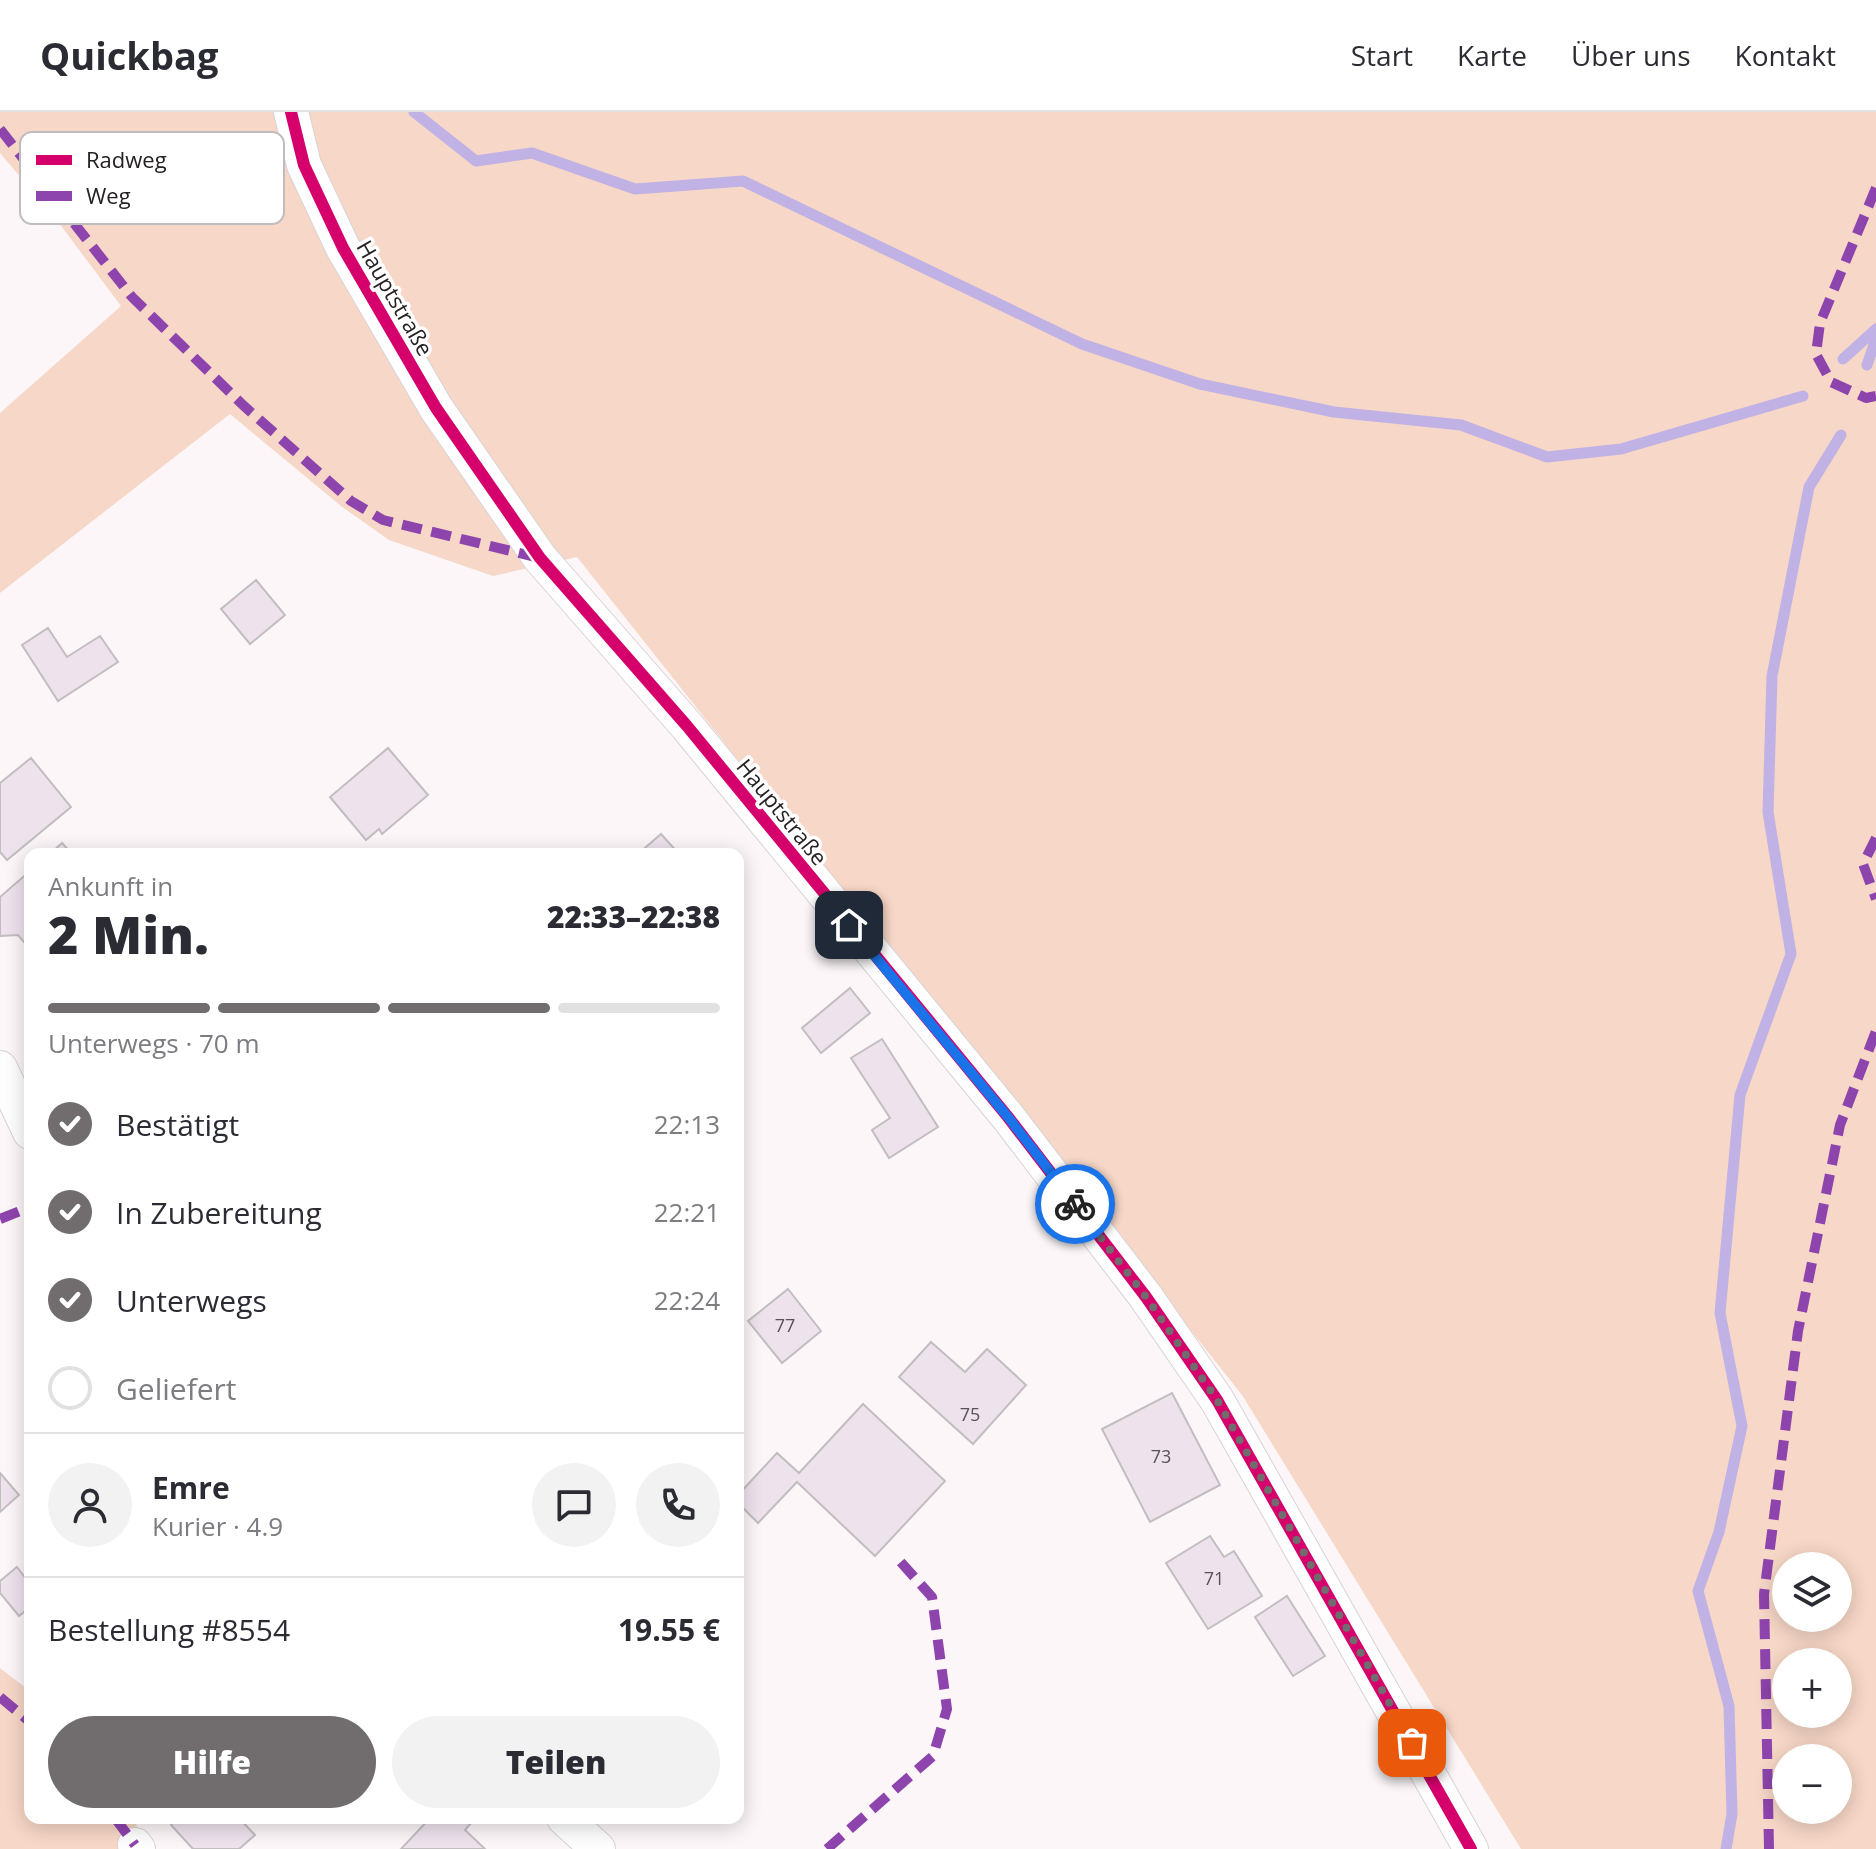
<!DOCTYPE html>
<html lang="de">
<head>
<meta charset="utf-8">
<style>
	body { margin:0; font-family:"Open Sans",sans-serif; background:#f2f2f3; color:#2b2b33; height:100vh; display:flex; flex-direction:column; font-size:30px; white-space:nowrap }
	* { box-sizing:border-box; margin:0 }
	p { font-size:26px; color:#7c7c81 }
	.icon { flex:none; width:44px; height:44px; fill:none; stroke:currentColor; stroke-width:2; stroke-linecap:round; stroke-linejoin:round }
	.map { position:relative; flex:1; overflow:hidden }
	.sheet { position:absolute; left:24px; top:736px; width:720px; height:976px; display:flex; flex-direction:column; background:#fff; border-radius:16px; box-shadow:0 4px 20px #0003 }
	.sheet>* { flex:none }
	.buttons { position:absolute; left:1772px; top:1440px; display:grid; gap:16px }
	.buttons a { display:grid; place-items:center; width:80px; height:80px; border-radius:50%; background:#fff; box-shadow:0 4px 20px #0003; font-size:40px }
	.pin { position:absolute; display:grid; place-items:center; width:68px; height:68px; color:#fff; margin:-34px; border-radius:16px; box-shadow:0 4px 12px #0006 }
	.courier { position:absolute; display:grid; place-items:center; width:80px; height:80px; margin:-40px; border:6px solid #1a73e8; border-radius:50%; background:#fff; color:#222; box-shadow:0 2px 10px #0007 }
	.head em { font-style:normal; font-weight:800 }
	.head div { display:flex; flex-direction:column-reverse }
	.head { display:flex; align-items:center; justify-content:space-between; height:136px; padding:0 24px }
	h1 { font-size:52px; font-weight:800; line-height:60px }
	.bar { display:grid; grid-template-columns:repeat(4,1fr); gap:12px 8px; align-content:center; height:96px; padding:0 24px }
	.bar i { height:10px; border-radius:6px; background:#e1e1e2 }
	.bar .on { background:#716c6e }
	.bar p { grid-column:span 4 }
	.line { display:flex; align-items:center; gap:20px; padding:0 24px; border-top:2px solid #e1e1e2 }
	.line div { flex:1 }
	.round { display:grid; place-items:center; flex:none; width:84px; height:84px; border-radius:42px; background:#f2f2f3 }
	ol { padding:0 24px; list-style:none }
	li { display:flex; align-items:center; gap:24px; height:88px }
	li p { margin-inline-start:auto }
	li .icon { padding:8px; border-radius:50%; background:#716c6e; color:#fff; stroke-width:4 }
	li:last-child { color:#7c7c81 }
	li i { width:44px; height:44px; border:4px solid #e1e1e2; border-radius:50% }
	.primary-button { display:flex; gap:16px; margin-top:auto; padding:16px 24px }
	.primary-button a { flex:1; height:92px; border-radius:48px; background:#716c6e; color:#fff; font-size:32px; font-weight:800; line-height:92px; text-align:center }
	.primary-button a+a { background:#f2f2f3; color:#2b2b33 }
	header { display:flex; align-items:center; gap:48px; box-sizing:border-box; height:112px; padding:0 40px; background:#fff; border-bottom:2px solid #e1e1e2 }
	header strong { font-size:38px }
	nav { display:flex; gap:44px; margin-inline-start:auto; font-size:28px }
	.map>svg:first-child { display:block }
</style>
</head>
<body>
<header>
<strong>Quickbag</strong>
<nav><a>Start</a><a>Karte</a><a>Über uns</a><a>Kontakt</a></nav>
</header>
<div class="map">
<svg width="1876" height="1737" viewBox="0 0 1876 1737">
	<rect width="100%" height="100%" fill="#fcf6f8"/>
	<path fill="#f7d7c7" fill-rule="evenodd" d="M0,0H1876V1737H1521L1242,1283L577,445L493,464L389,428L341,394L230,302L0,481V301L121,194L56,107L0,41ZM1786,1454H1838V1506H1786ZM1786,1550H1838V1602H1786ZM1786,1646H1838V1698H1786Z
		M0,1556L30,1579V1706H132L151,1737H0Z"/>
	<g fill="none" stroke-linecap="round" stroke-linejoin="round">
		<path stroke="#c0b2e5" stroke-width="11" d="M414,0L476,49L532,41L635,77L743,69L1082,232L1200,272L1334,300L1461,313L1547,345L1621,337L1803,284
			M1843,247L1876,217
			M1867,253L1876,227
			M1726,1737L1732,1702L1729,1594L1698,1479L1719,1420L1742,1314L1720,1201L1740,983L1791,842L1768,700L1772,564L1809,375L1841,323"/>
	</g>
	<path fill="#eee2ed" stroke="#c2bec0" stroke-width="2" d="M256,468L285,503L250,532L221,497Z
		M48,516L67,545L100,524L118,550L58,589L22,533Z
		M388,636L428,683L382,722L379,717L366,728L330,685Z
		M31,646L71,695L7,748L0,740V671Z
		M661,722L679,742H638Z
		M62,731L72,742H50Z
		M30,759V837L18,823L0,824V785Z
		M850,876L870,901L821,941L802,916Z
		M882,927L938,1015L889,1046L872,1018L890,1006L851,946Z
		M788,1177L821,1219L782,1251L748,1209Z
		M931,1230L965,1260L987,1237L1026,1273L973,1332L899,1265Z
		M1172,1281L1220,1373L1150,1410L1102,1317Z
		M863,1292L945,1369L875,1444L797,1370L758,1411L738,1391V1383L777,1341L799,1361Z
		M0,1361L19,1383L0,1400Z
		M1210,1424L1224,1445L1234,1439L1262,1484L1208,1517L1166,1451Z
		M17,1455L30,1472V1495L19,1504L0,1481V1469Z
		M1287,1484L1325,1544L1293,1564L1255,1505Z
		M178,1706H239L255,1723L239,1737H193L171,1713Z
		M430,1706H467L472,1710L465,1718L485,1737H401Z"/>
	<g fill="none" stroke-linecap="round" stroke-linejoin="round">
		<g stroke="#d8d3d5" stroke-width="36">
			<path id="minor" d="M291,0L304,53L343,136L436,296L540,446L687,614L1008,1005L1146,1185L1217,1288L1471,1737
				M0,956L30,1020
				M564,1706L598,1737
				M135,1733L138,1737"/>
		</g>
		<use href="#minor" stroke="#fffefe" stroke-width="34"/>
		<path stroke="#8e44ad" stroke-width="10" stroke-dasharray="20 10" stroke-linecap="butt" d="M0,17L132,185L244,294L351,389L383,408L540,446
			M1876,76L1820,211L1816,242L1831,270L1866,286L1876,284
			M1876,726L1863,752L1876,787
			M0,1107L30,1095
			M0,1585L30,1610
			M115,1706L135,1733
			M827,1737L933,1644L947,1597L932,1485L898,1447
			M1769,1737L1764,1482L1798,1219L1840,1013L1876,919"/>
		<g stroke="#fff" stroke-width="17">
			<path id="cycleway" d="M291,0L304,53L343,136L436,296L540,446L687,614L1008,1005L1146,1185L1217,1288L1471,1737"/>
		</g>
		<use href="#cycleway" stroke="#d6006c" stroke-width="12"/>
	</g>
	<g fill="none" stroke-linecap="round" stroke-linejoin="round">
		<path stroke="#716c6e" stroke-width="8" stroke-dasharray="0 14.4" d="M1075,1092L1146,1185L1217,1288L1412,1631"/>
		<path stroke="#1a73e8" stroke-width="10" d="M849,813L1008,1005L1075,1092"/>
	</g>
	<g text-anchor="middle" stroke-width="7" stroke-linejoin="round" paint-order="stroke">
		<g font-size="18" fill="#595256">
			<text x="785" y="1220">77</text>
			<text x="970" y="1309">75</text>
			<text x="1161" y="1351">73</text>
			<text x="1214" y="1473">71</text>
		</g>
		<g font-size="22" fill="#262123" stroke="#fff">
			<text transform="translate(395 186) rotate(60)" y="8">Hauptstraße</text>
			<text transform="translate(782 700) rotate(51)" y="8">Hauptstraße</text>
		</g>
	</g>
	<rect x="20" y="20" width="264" height="92" rx="12" fill="#fff" stroke="#bebcbd" stroke-width="2"/>
	<rect x="36" y="43" width="36" height="10" fill="#d6006c"/>
	<rect x="36" y="79" width="36" height="10" fill="#8e44ad"/>
	<g font-size="22" fill="#262123">
		<text x="86" y="56">Radweg</text>
		<text x="86" y="92">Weg</text>
	</g>
</svg>
<div class="buttons">
<a><svg class="icon" aria-label="layers" viewBox="0 0 24 24"><path d="M12 4l9 5-9 5-9-5zM3 14l9 5 9-5"/></svg></a>
<a>+</a>
<a>−</a>
</div>
<div class="pin" style="left:1412px;top:1631px;background:#ea580c"><svg class="icon" aria-label="bag" viewBox="0 0 24 24"><path d="M5 8h14l-1 12H6zM9 8a3 3 0 0 1 6 0"/></svg></div>
<div class="pin" style="left:849px;top:813px;background:#1f2937"><svg class="icon" aria-label="home" viewBox="0 0 24 24"><path d="M3 11l9-7 9 7M6 9v11h12V9"/></svg></div>
<div class="courier" style="left:1075px;top:1092px"><svg class="icon" aria-label="bike" viewBox="0 0 24 24"><circle cx="6" cy="16" r="4"/><circle cx="18" cy="16" r="4"/><path d="M6 16l4-8h5l3 8M10 8l3 8H6M13 5h3"/></svg></div>
<section class="sheet">
<div class="head"><div><h1>2 Min.</h1><p>Ankunft in</p></div><em>22:33–22:38</em></div>
<div class="bar"><i class="on"></i><i class="on"></i><i class="on"></i><i></i><p>Unterwegs · 70 m</p></div>
<ol>
<li><svg class="icon" aria-label="check" viewBox="0 0 24 24"><path d="M5 12l5 5 9-10"/></svg>Bestätigt<p>22:13</p></li>
<li><svg class="icon" aria-label="check" viewBox="0 0 24 24"><path d="M5 12l5 5 9-10"/></svg>In Zubereitung<p>22:21</p></li>
<li><svg class="icon" aria-label="check" viewBox="0 0 24 24"><path d="M5 12l5 5 9-10"/></svg>Unterwegs<p>22:24</p></li>
<li><i></i>Geliefert</li>
</ol>
<div class="line" style="height:144px"><a class="round"><svg class="icon" aria-label="person" viewBox="0 0 24 24"><circle cx="12" cy="8" r="4"/><path d="M4 21q1-7 8-7t8 7"/></svg></a><div><b>Emre</b><p>Kurier · 4.9</p></div><a class="round"><svg class="icon" aria-label="chat" viewBox="0 0 24 24"><path d="M4 5h16v11H9l-5 4z"/></svg></a><a class="round"><svg class="icon" aria-label="phone" viewBox="0 0 24 24"><path d="M5 4h4l2 5-3 2q2 4 5 5l2-3 5 2v4C11 20 4 13 5 4z"/></svg></a></div>
<div class="line" style="height:104px"><div>Bestellung #8554</div><b>19.55 €</b></div>
<div class="primary-button"><a>Hilfe</a><a>Teilen</a></div>
</section>
</div>
</body>
</html>
